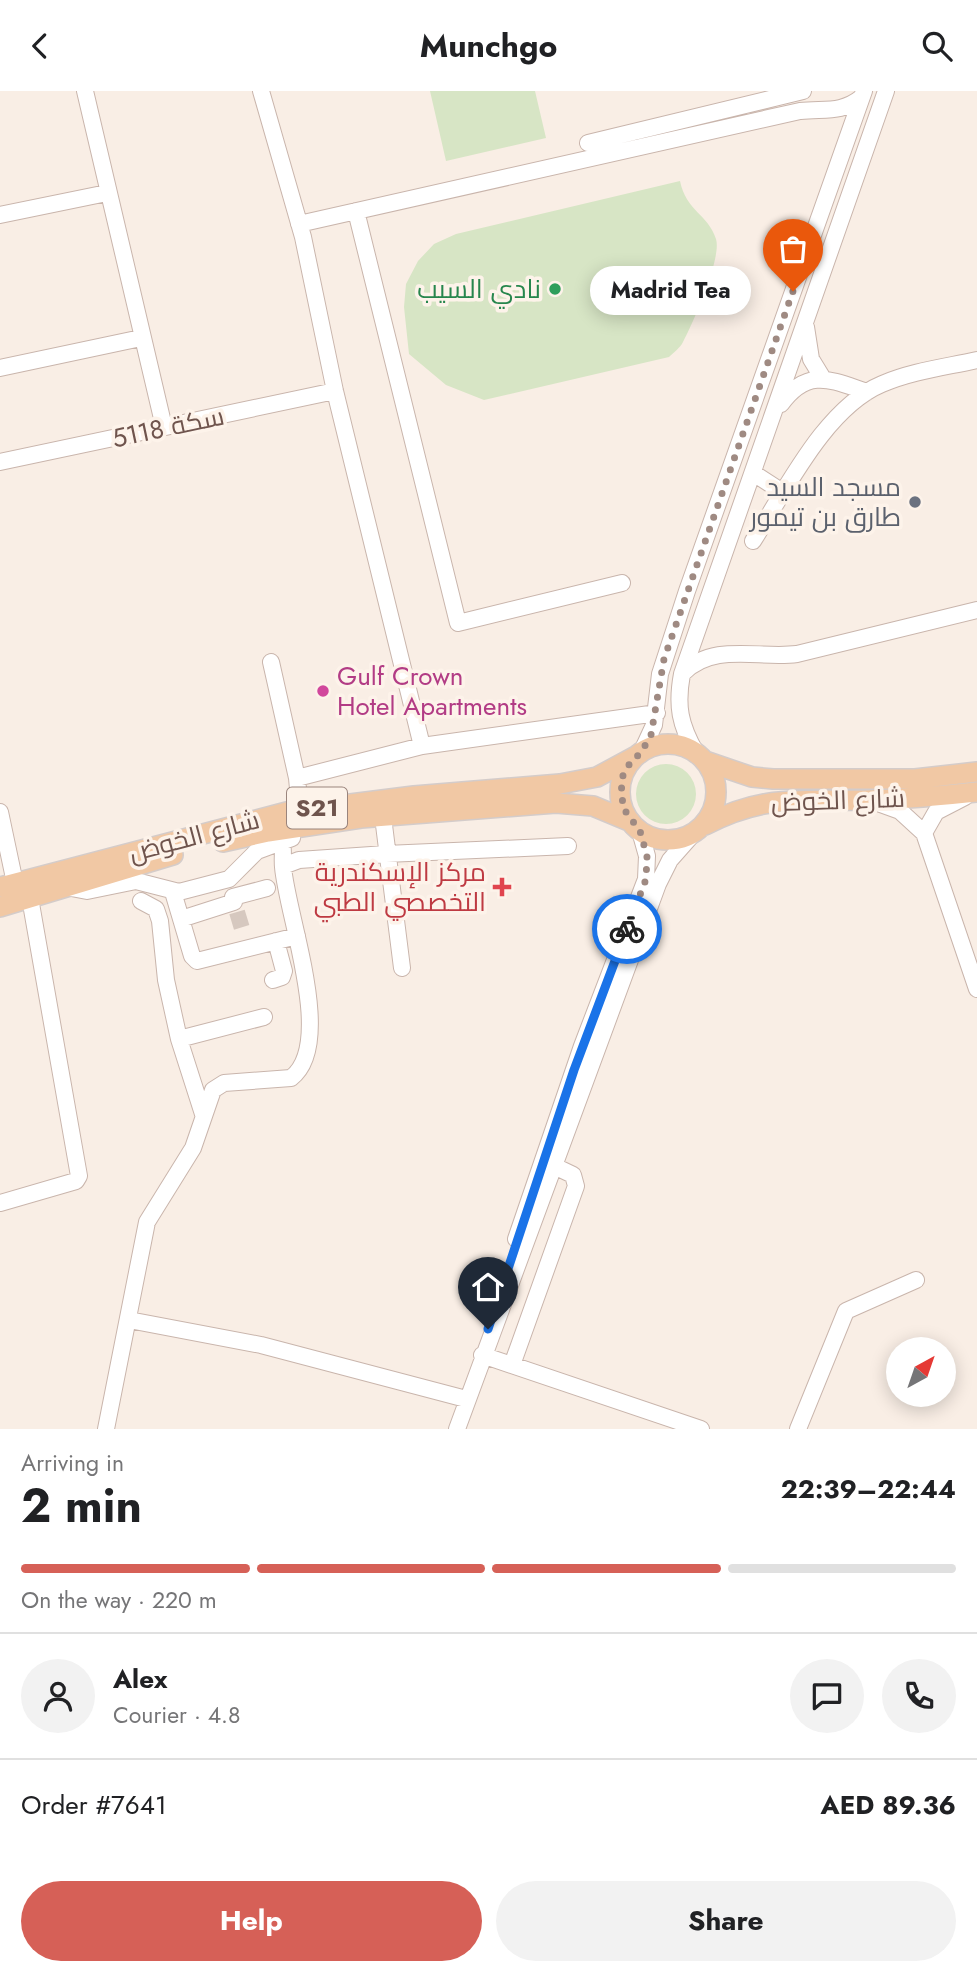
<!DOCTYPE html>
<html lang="en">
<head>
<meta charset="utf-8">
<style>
	body { margin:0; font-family:Jost,Cairo,sans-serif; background:#f2f2f2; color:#202124; height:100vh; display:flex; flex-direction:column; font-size:26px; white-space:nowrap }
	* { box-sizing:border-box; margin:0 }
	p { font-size:23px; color:#757577 }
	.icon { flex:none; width:38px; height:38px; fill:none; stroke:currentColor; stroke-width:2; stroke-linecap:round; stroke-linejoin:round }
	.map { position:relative; height:1338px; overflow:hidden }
	.drawer { display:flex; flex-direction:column; background:#fff; flex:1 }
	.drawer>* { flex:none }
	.needle { width:46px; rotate:40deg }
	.tools { position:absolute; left:886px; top:1246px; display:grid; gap:14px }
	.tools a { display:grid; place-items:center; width:70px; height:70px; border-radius:50%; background:#fff; box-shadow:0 4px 18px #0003; font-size:35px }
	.pin { position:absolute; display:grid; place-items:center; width:60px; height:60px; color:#fff; margin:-72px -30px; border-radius:50% 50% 50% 0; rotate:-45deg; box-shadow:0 0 7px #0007 }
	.pin .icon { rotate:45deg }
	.courier { position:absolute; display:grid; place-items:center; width:70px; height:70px; margin:-35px; border:5px solid #1a73e8; border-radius:50%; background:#fff; color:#222; box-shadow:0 2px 9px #0007 }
	.bubble { position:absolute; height:49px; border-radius:24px; background:#fff; box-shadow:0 4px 18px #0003; font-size:23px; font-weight:700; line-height:49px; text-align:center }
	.summary em { font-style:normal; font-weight:700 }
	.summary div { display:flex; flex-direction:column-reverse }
	.summary { display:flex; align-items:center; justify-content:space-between; height:119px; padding:0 21px }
	h1 { font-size:46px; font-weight:700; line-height:52px }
	.bar { display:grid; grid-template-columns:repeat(4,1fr); gap:10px 7px; align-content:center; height:84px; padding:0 21px }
	.bar i { height:9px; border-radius:5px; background:#e0e0e0 }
	.bar .current { background:#d66057 }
	.bar p { grid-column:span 4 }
	.line { display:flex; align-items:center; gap:18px; padding:0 21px; border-top:2px solid #e0e0e0 }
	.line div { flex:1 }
	.round { display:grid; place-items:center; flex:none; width:74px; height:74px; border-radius:37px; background:#f2f2f2 }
	.action { display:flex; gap:14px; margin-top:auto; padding:14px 21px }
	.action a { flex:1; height:80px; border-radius:42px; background:#d66057; color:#fff; font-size:28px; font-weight:700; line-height:80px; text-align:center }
	.action a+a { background:#f2f2f2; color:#202124 }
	header { display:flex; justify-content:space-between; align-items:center; height:91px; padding:0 21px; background:#fff; font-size:32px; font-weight:700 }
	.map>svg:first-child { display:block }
</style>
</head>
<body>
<header><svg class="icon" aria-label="back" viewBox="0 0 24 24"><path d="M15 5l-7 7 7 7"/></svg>Munchgo<svg class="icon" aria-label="search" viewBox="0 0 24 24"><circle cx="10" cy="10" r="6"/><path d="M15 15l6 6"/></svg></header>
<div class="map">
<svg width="977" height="1338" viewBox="0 0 977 1338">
	<rect width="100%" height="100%" fill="#f9eee5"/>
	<path fill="#d7e5c5" d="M430,0H535L546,47L446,70Z
		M680,90C686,120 708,123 716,148C722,167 693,232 683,251C680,257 674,261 669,266L484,309L446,294L409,263L404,216L406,193L418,170L434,153L456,143Z
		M636 703a30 30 0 1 1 60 0a30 30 0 1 1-60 0Z"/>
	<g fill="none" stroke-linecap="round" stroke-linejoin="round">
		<path stroke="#d6c8bf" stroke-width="16" stroke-dasharray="16 8" stroke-linecap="butt" d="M237,821L244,844"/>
		<g stroke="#c9b5ac" stroke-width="18">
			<path id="minor" d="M85,0L164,336
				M261,0L303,146L335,300L422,655
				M588,52L803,0
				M356,120L458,532L622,492
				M0,124L107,102
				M299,133L800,20C824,17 841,23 862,6
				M806,236L811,268L822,286
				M0,277L141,247
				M781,313C808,276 831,289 867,301
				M0,371L335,300
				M753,382L784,402
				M753,450C786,399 825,317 882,293C912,280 946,276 977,269
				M271,571L297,687L300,719
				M683,582C714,551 758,568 797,563L977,519
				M642,660L654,634L660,583L687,500L864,0
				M696,662C680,634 676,615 682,583L886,0
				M297,687L422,655L657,622
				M875,711L900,720L924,742L977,898
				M0,721L15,792
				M383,726L402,877
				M924,742L936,721L965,706
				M283,775L299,769L386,763L568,755
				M66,796L87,800L136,790L179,801L229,788L257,760L292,747
				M173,801L192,865L197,870L297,845
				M233,806L267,797
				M141,810L156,818L160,830L166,889L179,948L203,1023
				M181,828L234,811
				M273,889L282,886L284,880L276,850
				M179,948L264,926
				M0,1112L76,1090L79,1085L30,807
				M516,1148L582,955L646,788L647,765L640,740
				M129,1229L261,1254L466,1308
				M482,1264L701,1338
				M512,1274L576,1095L573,1084L552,1074L550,1068
				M106,1338L147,1131L193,1057L213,999L224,992L291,987C336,953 287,825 283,776C282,767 284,759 282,749
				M457,1338L658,793L670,769L693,743
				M798,1338L846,1220L916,1189"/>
		</g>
		<g stroke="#d4ccca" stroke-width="22">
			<path id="major" d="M620 701a48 48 0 1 1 96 0a48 48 0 1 1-96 0Z
				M705,670L752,686L773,688H915L977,681
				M705,734C766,702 803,711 869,709C905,708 941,705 977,701
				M223,751L268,741L361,727L556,712L593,715L629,730
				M0,796L287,721L414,705L560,693L597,686L636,665
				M0,816L173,764"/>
		</g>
		<use href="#minor" stroke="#fff" stroke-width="16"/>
		<use href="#major" stroke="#f1c8a4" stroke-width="19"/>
	</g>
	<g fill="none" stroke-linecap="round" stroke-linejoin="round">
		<path stroke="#9f8a82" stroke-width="7" stroke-dasharray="0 12.6" d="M627,838L646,788L647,765L640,740L623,717L621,689L627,676L642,660L651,644L664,568L793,200"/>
		<path stroke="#1a73e8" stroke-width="9" d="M488,1238L574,979L627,838"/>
	</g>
	<circle fill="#2e9e5b" stroke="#fdf3ea" stroke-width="2.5" cx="555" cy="198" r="7"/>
	<circle fill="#6b7280" stroke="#fdf3ea" stroke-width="2.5" cx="915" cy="411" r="7"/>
	<circle fill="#d1479c" stroke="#fdf3ea" stroke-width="2.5" cx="323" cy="600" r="7"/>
	<path fill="#e0444e" stroke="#fdf3ea" stroke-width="2.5" d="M498.5 785.5h7v7h7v7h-7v7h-7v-7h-7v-7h7z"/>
	<g text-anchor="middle" stroke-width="7" stroke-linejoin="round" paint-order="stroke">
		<rect fill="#fdf3ea" stroke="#9a847c" stroke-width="2" x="287" y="696.5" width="60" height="41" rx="5"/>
		<g font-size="24" font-weight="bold" fill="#6f544d">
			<text x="317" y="725">S21</text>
		</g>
		<g font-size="26" fill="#27864d" stroke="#fdf3ea" text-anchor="end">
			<text x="541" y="207">نادي السيب</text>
		</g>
		<g font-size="26" fill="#6f544d" stroke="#fdf3ea">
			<text transform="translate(168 336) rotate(-12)" y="9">سكة 5118</text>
			<text transform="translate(838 709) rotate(-2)" y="9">شارع الخوض</text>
			<text transform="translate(194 745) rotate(-15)" y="9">شارع الخوض</text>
		</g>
		<g font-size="26" fill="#5b616d" stroke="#fdf3ea" text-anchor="end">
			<text x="901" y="405">مسجد السيد<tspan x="901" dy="30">طارق بن تيمور</tspan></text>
		</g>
		<g font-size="26" fill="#b23c85" stroke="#fdf3ea" text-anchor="start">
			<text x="337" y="594">Gulf Crown<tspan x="337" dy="30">Hotel Apartments</tspan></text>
		</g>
		<g font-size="26" fill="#be3a42" stroke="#fdf3ea" text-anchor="end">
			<text x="486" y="790">مركز الإسكندرية<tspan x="486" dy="30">التخصصي الطبي</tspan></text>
		</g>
	</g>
</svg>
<div class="tools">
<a><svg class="needle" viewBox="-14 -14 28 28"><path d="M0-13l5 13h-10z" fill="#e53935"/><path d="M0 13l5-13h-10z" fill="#757577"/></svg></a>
</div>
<div class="pin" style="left:793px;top:200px;background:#ea580c"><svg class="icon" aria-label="bag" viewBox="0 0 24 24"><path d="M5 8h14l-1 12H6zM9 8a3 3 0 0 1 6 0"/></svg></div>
<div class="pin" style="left:488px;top:1238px;background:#1f2937"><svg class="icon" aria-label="home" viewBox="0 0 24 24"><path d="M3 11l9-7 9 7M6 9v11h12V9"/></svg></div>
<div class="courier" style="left:627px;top:838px"><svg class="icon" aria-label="bike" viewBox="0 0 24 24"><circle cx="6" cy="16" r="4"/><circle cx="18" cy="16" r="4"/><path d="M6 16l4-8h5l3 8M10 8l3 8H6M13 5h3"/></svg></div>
<div class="bubble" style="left:590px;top:175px;width:161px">Madrid Tea</div>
</div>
<section class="drawer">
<div class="summary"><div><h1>2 min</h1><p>Arriving in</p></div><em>22:39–22:44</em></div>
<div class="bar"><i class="current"></i><i class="current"></i><i class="current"></i><i></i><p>On the way · 220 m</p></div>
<div class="line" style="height:126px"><a class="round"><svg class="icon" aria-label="person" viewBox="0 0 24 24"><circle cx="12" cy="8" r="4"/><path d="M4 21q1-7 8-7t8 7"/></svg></a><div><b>Alex</b><p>Courier · 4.8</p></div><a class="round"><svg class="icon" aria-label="chat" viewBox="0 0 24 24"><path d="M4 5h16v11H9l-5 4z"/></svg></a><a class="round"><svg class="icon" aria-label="phone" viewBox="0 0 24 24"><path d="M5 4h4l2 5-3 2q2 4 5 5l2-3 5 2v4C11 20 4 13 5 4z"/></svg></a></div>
<div class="line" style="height:91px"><div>Order #7641</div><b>AED 89.36</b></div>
<div class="action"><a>Help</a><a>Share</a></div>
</section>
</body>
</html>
